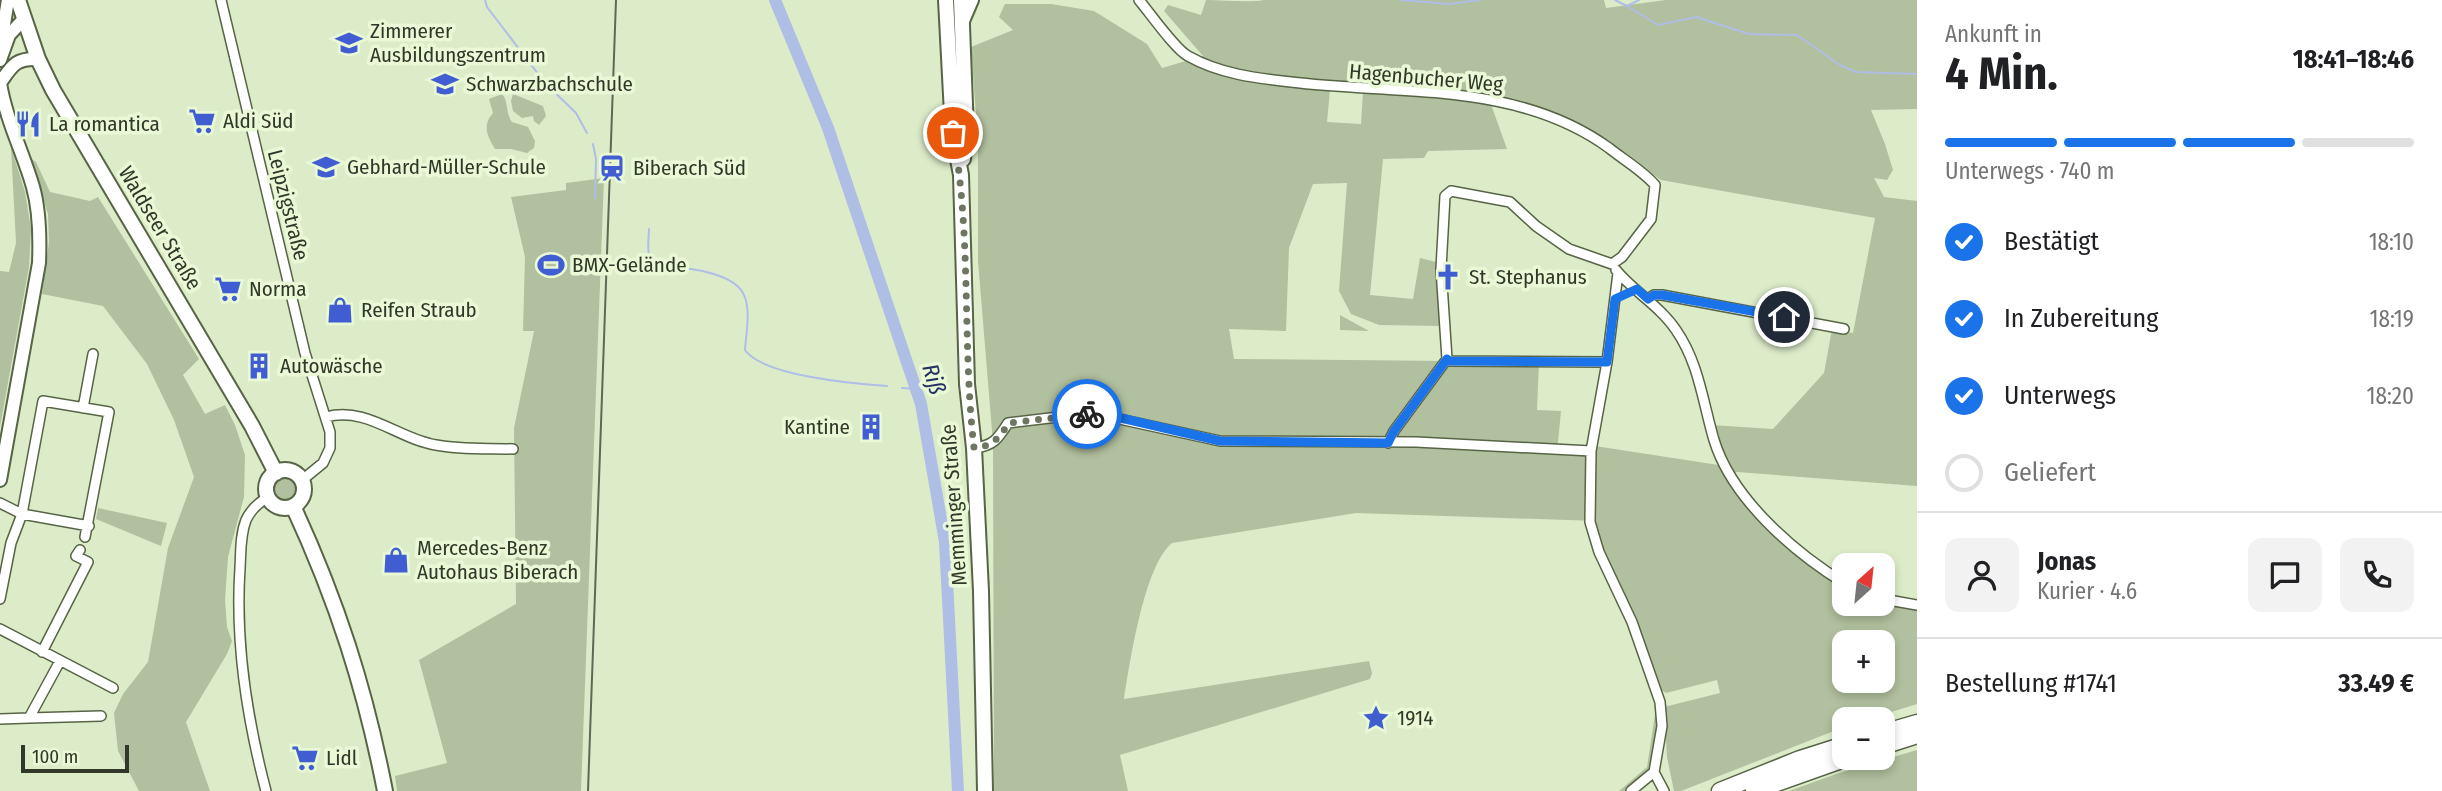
<!DOCTYPE html>
<html lang="de">
<head>
<meta charset="utf-8">
<style>
	body { margin:0; font-family:"Fira Sans Condensed",sans-serif; background:#f2f2f2; color:#202124; height:100vh; display:flex; flex-direction:column; font-size:26px; white-space:nowrap }
	* { box-sizing:border-box; margin:0 }
	p { font-size:23px; color:#757577 }
	.icon { flex:none; width:38px; height:38px; fill:none; stroke:currentColor; stroke-width:2; stroke-linecap:round; stroke-linejoin:round }
	.map { position:relative; flex:1; overflow:hidden }
	.drawer { display:flex; flex-direction:column; background:#fff; width:525px }
	.drawer>* { flex:none }
	.needle { width:46px; rotate:27deg }
	.controls { position:absolute; left:1832px; top:553px; display:grid; gap:14px }
	.controls a { display:grid; place-items:center; width:63px; height:63px; border-radius:14px; background:#fff; box-shadow:0 4px 10px #0003; font-size:35px }
	.scale { position:absolute; left:21px; bottom:18px; width:108px; box-sizing:border-box; padding-left:7px; border:4px solid #313729; border-top:0; font-size:19px; line-height:24px; white-space:nowrap; color:#313729; -webkit-text-stroke:5px #e9f9d6; paint-order:stroke }
	.pin { position:absolute; display:grid; place-items:center; width:60px; height:60px; color:#fff; margin:-30px; border:4px solid #fff; border-radius:50%; box-shadow:0 2px 7px #0007 }
	.courier { position:absolute; display:grid; place-items:center; width:70px; height:70px; margin:-35px; border:5px solid #1a73e8; border-radius:50%; background:#fff; color:#222; box-shadow:0 2px 9px #0007 }
	.headline em { font-style:normal; font-weight:700 }
	.headline div { display:flex; flex-direction:column-reverse }
	.headline { display:flex; align-items:center; justify-content:space-between; height:119px; padding:0 28px }
	h1 { font-size:46px; font-weight:700; line-height:52px }
	.bar { display:grid; grid-template-columns:repeat(4,1fr); gap:10px 7px; align-content:center; height:84px; padding:0 28px }
	.bar i { height:9px; border-radius:5px; background:#e0e0e0 }
	.bar .on { background:#1a73e8 }
	.bar p { grid-column:span 4 }
	.line { display:flex; align-items:center; gap:18px; padding:0 28px; border-top:2px solid #e0e0e0 }
	.line div { flex:1 }
	.round { display:grid; place-items:center; flex:none; width:74px; height:74px; border-radius:14px; background:#f2f2f2 }
	ol { padding:0 28px; list-style:none }
	li { display:flex; align-items:center; gap:21px; height:77px }
	li p { margin-inline-start:auto }
	li .icon { padding:7px; border-radius:50%; background:#1a73e8; color:#fff; stroke-width:4 }
	li:last-child { color:#757577 }
	li i { width:38px; height:38px; border:4px solid #e0e0e0; border-radius:50% }
	main { display:flex; flex:1; min-height:0 }
	.map>svg:first-child { display:block }
</style>
</head>
<body>
<main>
<div class="map">
<svg width="1917" height="791" viewBox="0 0 1917 791">
	<rect width="100%" height="100%" fill="#dcecc9"/>
	<path fill="#b1c09e" fill-rule="evenodd" d="M1206,0C1225,0 1246,3 1264,0H1604L1606,8L1666,0H1917V109L1871,110L1885,144L1893,170L1887,180L1874,178L1884,197L1917,201V486L1737,472L1728,476L1752,509L1844,587V604L1883,603L1917,608V704L1869,719H1844V727L1681,791H1674L1667,757L1664,707L1720,693L1717,680L1666,693L1658,688L1607,565L1596,533V521L1356,513L1172,543C1144,566 1130,662 1124,699L1369,661L1372,673L1370,679L1120,755L1128,791H994L993,443L978,261V141L971,47L1013,30L999,17L1005,4H1051L1094,11L1147,44L1162,68L1203,56L1164,11L1168,5L1201,15ZM1330,90L1363,92L1361,124L1327,122ZM1488,96L1515,100L1585,126L1661,180L1875,218L1853,333L1832,329L1824,373L1773,429L1711,425L1725,466L1595,446L1557,452L1561,411L1537,410L1539,362L1234,359L1229,329L1286,331L1289,248L1313,184L1347,183L1339,291L1351,314L1379,325L1441,326L1436,262L1420,258L1413,299L1370,295L1383,159L1424,158L1428,151L1507,149ZM1844,642H1883V681H1844Z
		M502,94C509,102 505,112 512,122L528,127L535,141L534,148L527,153L511,149H495C487,136 482,125 493,113L489,99Z
		M513,94L543,106L546,116L539,125L534,121L533,116L522,118L513,111L511,101Z
		M11,147L25,192L31,229L29,267L0,427V271L9,272L16,243Z
		M30,158L36,162L50,192L90,201L98,197L199,359L183,375L205,414L225,405L235,425L245,455L244,497L228,557L225,600L227,627L232,641L227,654L186,722L210,791H139L118,751L114,713L123,694L148,662L168,548L194,477L174,420L147,364L103,306L42,294L49,242L48,214Z
		M604,178L581,791H397L395,776L447,763L419,660L516,604L514,428L534,331H523L525,257L511,197L566,190V183Z
		M1340,315L1369,331L1340,330Z
		M272 489a13 13 0 1 1 26 0a13 13 0 1 1-26 0Z
		M98,508L167,523L161,546L96,519Z
		M1653,685C1661,715 1656,741 1651,771L1627,791H1619L1647,767L1656,708Z
		M1917,750V791H1789L1836,774Z"/>
	<g fill="none" stroke-linecap="round" stroke-linejoin="round">
		<path stroke="#afbee5" stroke-width="2" d="M485,0L487,7L545,83L576,113L587,133
			M1400,0L1449,4L1480,0
			M1615,0L1627,6L1639,0
			M1627,6L1658,25L1696,17L1749,34L1797,35L1840,65L1856,72L1917,74
			M593,144L596,159L595,198
			M649,229C649,238 646,254 651,262C656,269 664,267 671,267C692,268 735,274 744,295C751,310 746,334 745,350C763,376 856,384 887,386
			M902,388L916,389"/>
		<path stroke="#afbee5" stroke-width="12" d="M775,0L828,128L921,404L945,542L958,791"/>
		<g stroke="#576446" stroke-width="12">
			<path id="street" d="M221,0L305,353L330,432V448L323,463L301,481
				M1139,0C1150,13 1175,49 1188,56C1220,74 1255,78 1291,82C1398,95 1517,81 1609,148C1624,160 1643,171 1655,185L1651,219L1622,257L1612,264
				M1616,270C1633,291 1660,306 1676,330C1699,363 1703,403 1714,440C1732,499 1794,552 1844,583
				M1618,273L1607,362L1591,451L1590,522L1599,552L1632,622L1660,702L1662,726L1654,772L1664,791
				M1648,299L1654,295H1662L1844,329
				M1607,362L1449,361L1447,359L1441,269L1445,196L1451,191L1510,202L1536,226L1569,249L1612,264
				M83,408L93,354
				M326,417C367,406 398,439 436,445C461,450 488,448 513,449
				M1388,443L1394,431L1447,359
				M974,448C993,446 998,439 1008,423L1092,413L1220,441L1416,442L1591,451
				M0,503L22,514L43,401L109,412L85,537
				M0,599L11,543L22,514L89,526
				M1883,599L1917,605
				M0,629L113,688
				M42,652L88,562L76,556L80,550
				M29,718L101,716
				M0,719L29,718L60,661
				M266,791C247,719 235,643 240,568C241,552 240,535 246,520C251,509 258,503 268,497
				M1631,791L1654,772"/>
		</g>
		<g stroke="#576446" stroke-width="16">
			<path id="secondary" d="M963,21L972,0
				M0,48L8,0
				M0,60L9,35L23,20
				M0,83C6,120 23,152 33,187C40,212 40,238 39,263L0,480
				M0,83C12,66 15,58 38,59"/>
		</g>
		<g stroke="#576446" stroke-width="18">
			<path id="primary" d="M18,0L38,59L53,90L252,426L276,473
				M946,0L953,133L961,175L967,384L974,448L981,591L985,791
				M961,0L966,131L963,159
				M266 489a19 19 0 1 1 38 0a19 19 0 1 1-38 0Z
				M293,506C337,601 365,688 385,791"/>
		</g>
		<g stroke="#576446" stroke-width="19">
			<path id="highway" d="M1883,733L1917,723
				M1883,746L1917,735
				M1720,791L1800,759L1844,745
				M1754,791L1847,758"/>
		</g>
		<use href="#street" stroke="#fff" stroke-width="9"/>
		<use href="#secondary" stroke="#fff" stroke-width="12"/>
		<use href="#primary" stroke="#fff" stroke-width="14"/>
		<use href="#highway" stroke="#fff" stroke-width="16"/>
		<path stroke="#5f6854" stroke-width="2" d="M588,791L616,0"/>
	</g>
	<g fill="none" stroke-linecap="round" stroke-linejoin="round">
		<path stroke="#6d7661" stroke-width="7" stroke-dasharray="0 12.6" d="M953,133C972,236 962,344 974,448C993,446 998,439 1009,423L1087,414"/>
		<path stroke="#1a73e8" stroke-width="9" d="M1087,414L1121,418L1220,441L1388,443L1394,431L1447,359L1449,361L1607,362L1615,299L1637,289L1648,299L1654,295H1662L1784,317"/>
	</g>
	<defs>
		<g id="school-bare" transform="scale(2.1)"><path d="M0-5L7-2L0 1L-7-2ZM-4 1L0 2.5L4 1V4Q0 6-4 4Z" fill="#405ed1" stroke="#e9f9d6" stroke-width="2.5" paint-order="stroke"/></g>
		<g id="supermarket-bare" transform="scale(2.1)"><path d="M-6-5.5h2.5l.6 2H6L4.5 2H-2.5L-4.4-4H-6ZM-1.5 3.2a1.3 1.3 0 1 0 .1 0ZM3 3.2a1.3 1.3 0 1 0 .1 0Z" fill="#405ed1" stroke="#e9f9d6" stroke-width="2.5" paint-order="stroke"/></g>
		<g id="restaurant-bare" transform="scale(2.1)"><path d="M-5-6h1v4h1v-4h1v4h1v-4h1v5L-1.5 .5V6h-2V.5L-5-1ZM5-6V6H3V1.5H1.5Q1.5-4 5-6Z" fill="#405ed1" stroke="#e9f9d6" stroke-width="2.5" paint-order="stroke"/></g>
		<g id="station-bare" transform="scale(2.1)"><path d="M-3-6H3Q5-6 5-4V2Q5 4 3 4L4.5 6H3L1.5 4h-3L-3 6H-4.5L-3 4Q-5 4-5 2V-4Q-5-6-3-6ZM-3.5-4v3h7v-3ZM-3.5 1v1.5H-2V1ZM2 1v1.5H3.5V1Z" fill="#405ed1" stroke="#e9f9d6" stroke-width="2.5" paint-order="stroke"/></g>
		<g id="stadium-bare" transform="scale(2.1)"><path d="M0-5a6.5 5 0 1 0 0 10a6.5 5 0 1 0 0-10ZM-3.5-1.8h7v3.6h-7Z" fill="#405ed1" stroke="#e9f9d6" stroke-width="2.5" paint-order="stroke"/></g>
		<g id="church-bare" transform="scale(2.1)"><path d="M-1.2-6h2.4v3.5h3.3v2.4h-3.3V6h-2.4V-.1h-3.3v-2.4h3.3Z" fill="#405ed1" stroke="#e9f9d6" stroke-width="2.5" paint-order="stroke"/></g>
		<g id="shop-bare" transform="scale(2.1)"><path d="M-5-2.5h2.3a2.7 3.5 0 0 1 5.4 0H5L5.5 6h-11ZM-1.5-2.5h3a1.5 2.3 0 0 0-3 0Z" fill="#405ed1" stroke="#e9f9d6" stroke-width="2.5" paint-order="stroke"/></g>
		<g id="building-bare" transform="scale(2.1)"><path d="M-4-6H4V6H1V3H-1V6H-4ZM-2.5-4.3h1.7v1.8h-1.7ZM.8-4.3h1.7v1.8H.8ZM-2.5-1h1.7V.8h-1.7ZM.8-1h1.7V.8H.8Z" fill="#405ed1" stroke="#e9f9d6" stroke-width="2.5" paint-order="stroke"/></g>
		<g id="sight-bare" transform="scale(2.1)"><path d="M0-6L1.8-2.2L6-1.7L2.9 1.2L3.7 5.4L0 3.3L-3.7 5.4L-2.9 1.2L-6-1.7L-1.8-2.2Z" fill="#405ed1" stroke="#e9f9d6" stroke-width="2.5" paint-order="stroke"/></g>
	</defs>
	<g fill-rule="evenodd">
		<use href="#school-bare" x="349" y="43"/>
		<use href="#school-bare" x="445" y="84"/>
		<use href="#supermarket-bare" x="202" y="121"/>
		<use href="#restaurant-bare" x="28" y="124"/>
		<use href="#school-bare" x="326" y="167"/>
		<use href="#station-bare" x="612" y="168"/>
		<use href="#stadium-bare" x="551" y="265"/>
		<use href="#church-bare" x="1448" y="277"/>
		<use href="#supermarket-bare" x="228" y="289"/>
		<use href="#shop-bare" x="340" y="310"/>
		<use href="#building-bare" x="259" y="366"/>
		<use href="#building-bare" x="871" y="427"/>
		<use href="#shop-bare" x="396" y="560"/>
		<use href="#sight-bare" x="1376" y="718"/>
		<use href="#supermarket-bare" x="305" y="758"/>
	</g>
	<g text-anchor="middle" stroke-width="7" stroke-linejoin="round" paint-order="stroke">
		<g font-size="21" fill="#313729" stroke="#e9f9d6" text-anchor="start">
			<text x="370" y="38">Zimmerer<tspan x="370" dy="24">Ausbildungszentrum</tspan></text>
			<text x="466" y="91">Schwarzbachschule</text>
			<text x="223" y="128">Aldi Süd</text>
			<text x="49" y="131">La romantica</text>
			<text x="347" y="174">Gebhard-Müller-Schule</text>
			<text x="633" y="175">Biberach Süd</text>
			<text x="572" y="272">BMX-Gelände</text>
			<text x="1469" y="284">St. Stephanus</text>
			<text x="249" y="296">Norma</text>
			<text x="361" y="317">Reifen Straub</text>
			<text x="280" y="373">Autowäsche</text>
			<text x="850" y="434" text-anchor="end">Kantine</text>
			<text x="417" y="555">Mercedes-Benz<tspan x="417" dy="24">Autohaus Biberach</tspan></text>
			<text x="1397" y="725">1914</text>
			<text x="326" y="765">Lidl</text>
		</g>
		<g font-size="21" fill="#313729" stroke="#e9f9d6">
			<text transform="translate(1426 78) rotate(5)" y="7">Hagenbucher Weg</text>
			<text transform="translate(288 205) rotate(76)" y="7">Leipzigstraße</text>
			<text transform="translate(160 228) rotate(59)" y="7">Waldseer Straße</text>
			<text transform="translate(954 505) rotate(-94)" y="7">Memminger Straße</text>
		</g>
		<g font-size="23" font-style="italic" fill="#223161" stroke="#e9f9d6">
			<text transform="translate(934 379) rotate(73)" y="8">Riß</text>
		</g>
	</g>
</svg>
<div class="controls">
<a><svg class="needle" viewBox="-14 -14 28 28"><path d="M0-13l5 13h-10z" fill="#e53935"/><path d="M0 13l5-13h-10z" fill="#757577"/></svg></a>
<a>+</a>
<a>−</a>
</div>
<div class="scale">100 m</div>
<div class="pin" style="left:953px;top:133px;background:#ea580c"><svg class="icon" aria-label="bag" viewBox="0 0 24 24"><path d="M5 8h14l-1 12H6zM9 8a3 3 0 0 1 6 0"/></svg></div>
<div class="pin" style="left:1784px;top:317px;background:#1f2937"><svg class="icon" aria-label="home" viewBox="0 0 24 24"><path d="M3 11l9-7 9 7M6 9v11h12V9"/></svg></div>
<div class="courier" style="left:1087px;top:414px"><svg class="icon" aria-label="bike" viewBox="0 0 24 24"><circle cx="6" cy="16" r="4"/><circle cx="18" cy="16" r="4"/><path d="M6 16l4-8h5l3 8M10 8l3 8H6M13 5h3"/></svg></div>
</div>
<section class="drawer">
<div class="headline"><div><h1>4 Min.</h1><p>Ankunft in</p></div><em>18:41–18:46</em></div>
<div class="bar"><i class="on"></i><i class="on"></i><i class="on"></i><i></i><p>Unterwegs · 740 m</p></div>
<ol>
<li><svg class="icon" aria-label="check" viewBox="0 0 24 24"><path d="M5 12l5 5 9-10"/></svg>Bestätigt<p>18:10</p></li>
<li><svg class="icon" aria-label="check" viewBox="0 0 24 24"><path d="M5 12l5 5 9-10"/></svg>In Zubereitung<p>18:19</p></li>
<li><svg class="icon" aria-label="check" viewBox="0 0 24 24"><path d="M5 12l5 5 9-10"/></svg>Unterwegs<p>18:20</p></li>
<li><i></i>Geliefert</li>
</ol>
<div class="line" style="height:126px"><a class="round"><svg class="icon" aria-label="person" viewBox="0 0 24 24"><circle cx="12" cy="8" r="4"/><path d="M4 21q1-7 8-7t8 7"/></svg></a><div><b>Jonas</b><p>Kurier · 4.6</p></div><a class="round"><svg class="icon" aria-label="chat" viewBox="0 0 24 24"><path d="M4 5h16v11H9l-5 4z"/></svg></a><a class="round"><svg class="icon" aria-label="phone" viewBox="0 0 24 24"><path d="M5 4h4l2 5-3 2q2 4 5 5l2-3 5 2v4C11 20 4 13 5 4z"/></svg></a></div>
<div class="line" style="height:91px"><div>Bestellung #1741</div><b>33.49 €</b></div>
</section>
</main>
</body>
</html>
